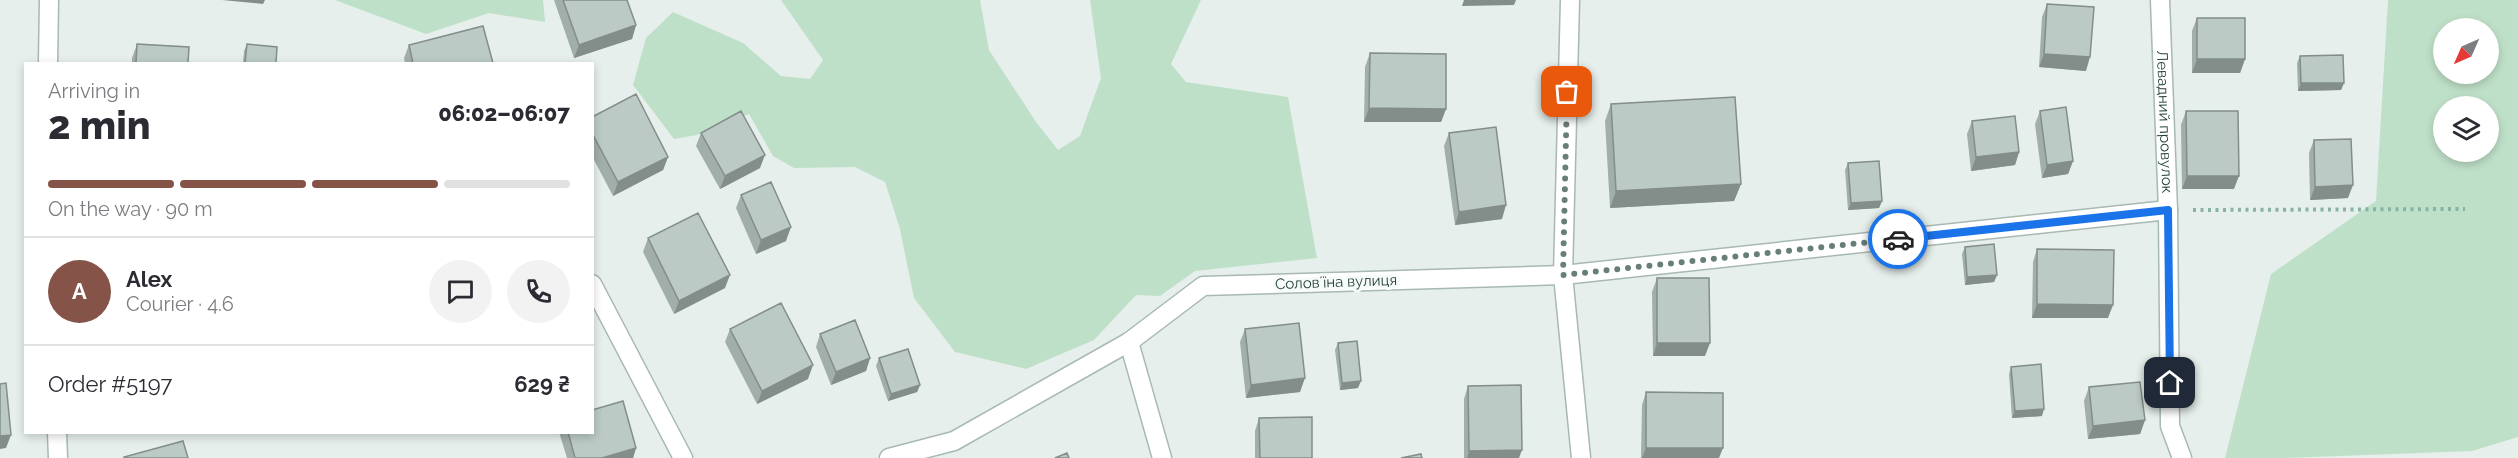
<!DOCTYPE html>
<html lang="en">
<head>
<meta charset="utf-8">
<style>
	body { margin:0; font-family:Raleway,sans-serif; background:#f2f2f3; color:#2b2b33; height:100vh; display:flex; flex-direction:column; font-size:22px; white-space:nowrap }
	* { box-sizing:border-box; margin:0 }
	p { font-size:20px; color:#7c7c81 }
	.icon { flex:none; width:33px; height:33px; fill:none; stroke:currentColor; stroke-width:2; stroke-linecap:round; stroke-linejoin:round }
	.map { position:relative; flex:1; overflow:hidden }
	.side { position:absolute; left:24px; top:62px; width:570px; height:372px; display:flex; flex-direction:column; background:#fff; border-radius:0px; box-shadow:0 3px 9px #0003 }
	.side>* { flex:none }
	.needle { width:39px; rotate:225deg }
	.fabs { position:absolute; left:2433px; top:18px; display:grid; gap:12px }
	.fabs a { display:grid; place-items:center; width:66px; height:66px; border-radius:50%; background:#fff; box-shadow:0 3px 9px #0003; font-size:30px }
	.pin { position:absolute; display:grid; place-items:center; width:51px; height:51px; color:#fff; margin:-26px; border-radius:12px; box-shadow:0 3px 9px #0006 }
	.courier { position:absolute; display:grid; place-items:center; width:60px; height:60px; margin:-30px; border:4px solid #1a73e8; border-radius:50%; background:#fff; color:#222; box-shadow:0 2px 8px #0007 }
	.headline em { font-style:normal; font-weight:800 }
	.headline div { display:flex; flex-direction:column-reverse }
	.headline { display:flex; align-items:center; justify-content:space-between; height:102px; padding:0 24px }
	h1 { font-size:39px; font-weight:800; line-height:45px }
	.bar { display:grid; grid-template-columns:repeat(4,1fr); gap:9px 6px; align-content:center; height:72px; padding:0 24px }
	.bar i { height:8px; border-radius:4px; background:#e1e1e2 }
	.bar .active { background:#855347 }
	.bar p { grid-column:span 4 }
	.line { display:flex; align-items:center; gap:15px; padding:0 24px; border-top:2px solid #e1e1e2 }
	.line div { flex:1 }
	.round { display:grid; place-items:center; flex:none; width:63px; height:63px; border-radius:32px; background:#f2f2f3 }
	.map>svg:first-child { display:block }
</style>
</head>
<body>
<div class="map">
<svg width="2518" height="458" viewBox="0 0 2518 458">
	<rect width="100%" height="100%" fill="#e6efeb"/>
	<path fill="#bfe0c8" fill-rule="evenodd" d="M335,0H543L545,22L489,13L426,34Z
		M781,0H980L989,50L1036,122L1058,150L1080,136L1101,78L1090,0H1201L1171,64L1186,82L1288,97L1317,258L1195,271L1160,296L1136,295L1094,340L1026,369L955,352L914,298L900,229L885,182L855,167L794,168L773,156L749,114L697,135L674,139L633,85L646,38L673,12L743,43L781,76L810,79L823,60Z
		M2388,0H2518V437L2472,451L2286,458H2225L2271,274L2376,201ZM2488,28V74H2444V28ZM2488,106V152H2444V106Z"/>
	<g fill="none" stroke-linecap="round" stroke-linejoin="round">
		<g stroke="#a8b8b2" stroke-width="21">
			<g id="minor">
				<path d="M1570,0L1563,275L1581,458"/>
				<path id="s1" d="M2160,0L2168,210L2170,426L2182,458"/>
				<path d="M48,63L49,0"/>
				<path d="M592,284L683,458"/>
				<path d="M1129,342L1162,458"/>
				<path d="M57,432L58,458"/>
				<path d="M889,458L954,441L1129,342L1203,286L1563,275L2168,210"/>
			</g>
		</g>
		<path stroke="#86b3a5" stroke-width="4" stroke-dasharray="3 4.5" stroke-linecap="butt" d="M2193,210L2465,209"/>
		<use href="#minor" stroke="#fff" stroke-width="18"/>
	</g>
	<path fill="#a1aea9" d="M554,0H627L636,25L632,39L574,58Z
		M2047,4L2086,71L2039,67L2042,17Z
		M2197,18L2245,59L2240,73H2192V31Z
		M137,44L188,63H132V58Z
		M247,44L276,63H243L244,51Z
		M409,45L493,63H405L404,58Z
		M1370,53L1446,109L1441,122H1364L1365,67Z
		M2300,56L2344,83L2341,90L2298,91L2297,63Z
		M1611,104L1741,184L1734,201L1610,208L1605,121Z
		M2040,111L2073,161L2068,174L2042,178L2035,124Z
		M2186,111L2234,189H2182L2181,125Z
		M592,117L668,157L663,170L613,196L592,156Z
		M1972,121L2019,152L2015,165L1971,171L1967,134Z
		M701,133L760,168L720,189L696,146Z
		M1449,133L1502,219L1455,225L1444,146Z
		M2314,140L2348,198L2310,200L2309,153Z
		M1848,163L1882,201L1879,208L1848,210L1845,170Z
		M741,195L786,241L756,254L736,208Z
		M648,238L725,288L674,314L643,252Z
		M1965,247L1997,275L1994,282L1965,285L1962,254Z
		M2037,249L2108,318H2032L2033,262Z
		M1657,278L1705,356H1653L1652,292Z
		M730,329L808,379L757,404L725,342Z
		M1245,329L1300,392L1246,398L1240,342Z
		M820,334L870,358L866,371L831,385L816,347Z
		M1338,343L1358,388L1340,390L1335,350Z
		M879,358L920,385L917,392L888,401L876,366Z
		M2011,367L2042,416L2012,418L2009,374Z
		M1468,386L1519,458H1464V399Z
		M2089,387L2145,420L2140,434L2088,439L2084,401Z
		M1646,392L1719,458H1641L1642,405Z
		M1259,418L1312,458H1255V431Z
		M559,432H592L636,448L633,458H567Z"/>
	<path fill="#838d89" d="M222,0H265L263,4Z
		M1464,0H1516L1514,5L1462,6Z
		M636,25L632,39L574,58L579,45Z
		M2044,54L2090,57L2086,71L2039,67Z
		M2197,59H2245L2240,73H2192Z
		M2301,83H2344L2341,90L2298,91Z
		M1369,108L1446,109L1441,122H1364Z
		M2019,152L2015,165L1971,171L1976,157Z
		M765,155L760,168L720,189L725,176Z
		M668,157L663,170L613,196L618,182Z
		M2073,161L2068,174L2042,178L2047,165Z
		M2187,176H2239L2234,189H2182Z
		M1741,184L1734,201L1610,208L1616,191Z
		M2353,185L2348,198L2310,200L2315,187Z
		M1882,201L1879,208L1848,210L1851,203Z
		M1506,205L1502,219L1455,225L1459,212Z
		M791,227L786,241L756,254L761,240Z
		M730,275L725,288L674,314L679,301Z
		M1997,275L1994,282L1965,285L1967,277Z
		M2037,304L2113,305L2108,318H2032Z
		M1657,343H1710L1705,356H1653Z
		M870,358L866,371L831,385L836,372Z
		M813,365L808,379L757,404L762,391Z
		M1305,378L1300,392L1246,398L1251,385Z
		M1361,381L1358,388L1340,390L1342,383Z
		M920,385L917,392L888,401L891,394Z
		M2044,409L2042,416L2012,418L2015,411Z
		M2145,420L2140,434L2088,439L2093,426Z
		M11,435L6,448L0,449V436Z
		M636,448L633,458H602Z
		M1646,448H1723L1719,458H1642Z
		M1522,450L1519,458H1467L1469,451Z"/>
	<path fill="#bbcac4" stroke="#838d89" stroke-width="1.5" d="M563,0H627L636,25L579,45Z
		M2047,4L2094,7L2090,57L2044,54Z
		M2197,18H2245V59H2197Z
		M483,26L493,63H413L409,45Z
		M137,44L189,47L188,63H136Z
		M247,44L277,47L276,63H245Z
		M1370,53L1446,54V109L1369,108Z
		M2343,55L2344,83H2301L2300,56Z
		M636,94L668,157L618,182L592,133V117Z
		M1735,97L1741,184L1616,191L1611,104Z
		M2066,107L2073,161L2047,165L2040,111Z
		M741,111L765,155L725,176L701,133Z
		M2186,111H2238L2239,176H2187Z
		M2015,116L2019,152L1976,157L1972,121Z
		M1496,127L1506,205L1459,212L1449,133Z
		M2351,139L2353,185L2315,187L2314,140Z
		M1879,161L1882,201L1851,203L1848,163Z
		M771,182L791,227L761,240L741,195Z
		M698,213L730,275L679,301L648,238Z
		M1994,244L1997,275L1967,277L1965,247Z
		M2037,249L2114,250L2113,305L2037,304Z
		M1657,278H1709L1710,343H1657Z
		M781,303L813,365L762,391L730,329Z
		M855,320L870,358L836,372L820,334Z
		M1299,323L1305,378L1251,385L1245,329Z
		M1357,341L1361,381L1342,383L1338,343Z
		M908,349L920,385L891,394L879,358Z
		M2041,364L2044,409L2015,411L2011,367Z
		M2140,382L2145,420L2093,426L2089,387Z
		M6,383L11,435L0,436V384Z
		M1521,385L1522,450L1469,451L1468,386Z
		M1646,392L1723,393V448H1646Z
		M623,401L636,448L602,458H575L568,432H592V410Z
		M1312,417V458H1260L1259,418Z
		M183,441L188,458H124V457Z
		M1067,453L1069,458H1055Z
		M1421,454L1422,458H1401Z"/>
	<g fill="none" stroke-linecap="round" stroke-linejoin="round">
		<path stroke="#687f78" stroke-width="6" stroke-dasharray="0 10.8" d="M1567,92L1563,275L1898,239"/>
		<path stroke="#1a73e8" stroke-width="8" d="M1898,239L2168,210L2170,383"/>
	</g>
	<g text-anchor="middle" stroke-width="6" stroke-linejoin="round" paint-order="stroke">
		<g font-size="15" fill="#24423a" stroke="#f7fbf9">
			<text dy="5" stroke="none"><textPath href="#s1" startOffset="122">Левадний провулок</textPath></text>
			<text transform="translate(1336 282) rotate(-2)" y="5">Соловʼїна вулиця</text>
		</g>
	</g>
</svg>
<div class="fabs">
<a><svg class="needle" viewBox="-14 -14 28 28"><path d="M0-13l5 13h-10z" fill="#e53935"/><path d="M0 13l5-13h-10z" fill="#7c7c81"/></svg></a>
<a><svg class="icon" aria-label="layers" viewBox="0 0 24 24"><path d="M12 4l9 5-9 5-9-5zM3 14l9 5 9-5"/></svg></a>
</div>
<div class="pin" style="left:1567px;top:92px;background:#ea580c"><svg class="icon" aria-label="bag" viewBox="0 0 24 24"><path d="M5 8h14l-1 12H6zM9 8a3 3 0 0 1 6 0"/></svg></div>
<div class="pin" style="left:2170px;top:383px;background:#1f2937"><svg class="icon" aria-label="home" viewBox="0 0 24 24"><path d="M3 11l9-7 9 7M6 9v11h12V9"/></svg></div>
<div class="courier" style="left:1898px;top:239px"><svg class="icon" aria-label="car" viewBox="0 0 24 24"><path d="M5 17H2v-5l4-1 3-4h7l3 4 3 1v5h-3M9 17h6M6 11h13"/><circle cx="7" cy="17" r="2"/><circle cx="17" cy="17" r="2"/></svg></div>
<section class="side">
<div class="headline"><div><h1>2 min</h1><p>Arriving in</p></div><em>06:02–06:07</em></div>
<div class="bar"><i class="active"></i><i class="active"></i><i class="active"></i><i></i><p>On the way · 90 m</p></div>
<div class="line" style="height:108px"><b class="round" style="background:#855347;color:#fff">A</b><div><b>Alex</b><p>Courier · 4.6</p></div><a class="round"><svg class="icon" aria-label="chat" viewBox="0 0 24 24"><path d="M4 5h16v11H9l-5 4z"/></svg></a><a class="round"><svg class="icon" aria-label="phone" viewBox="0 0 24 24"><path d="M5 4h4l2 5-3 2q2 4 5 5l2-3 5 2v4C11 20 4 13 5 4z"/></svg></a></div>
<div class="line" style="height:78px"><div>Order #5197</div><b>629 ₴</b></div>
</section>
</div>
</body>
</html>
